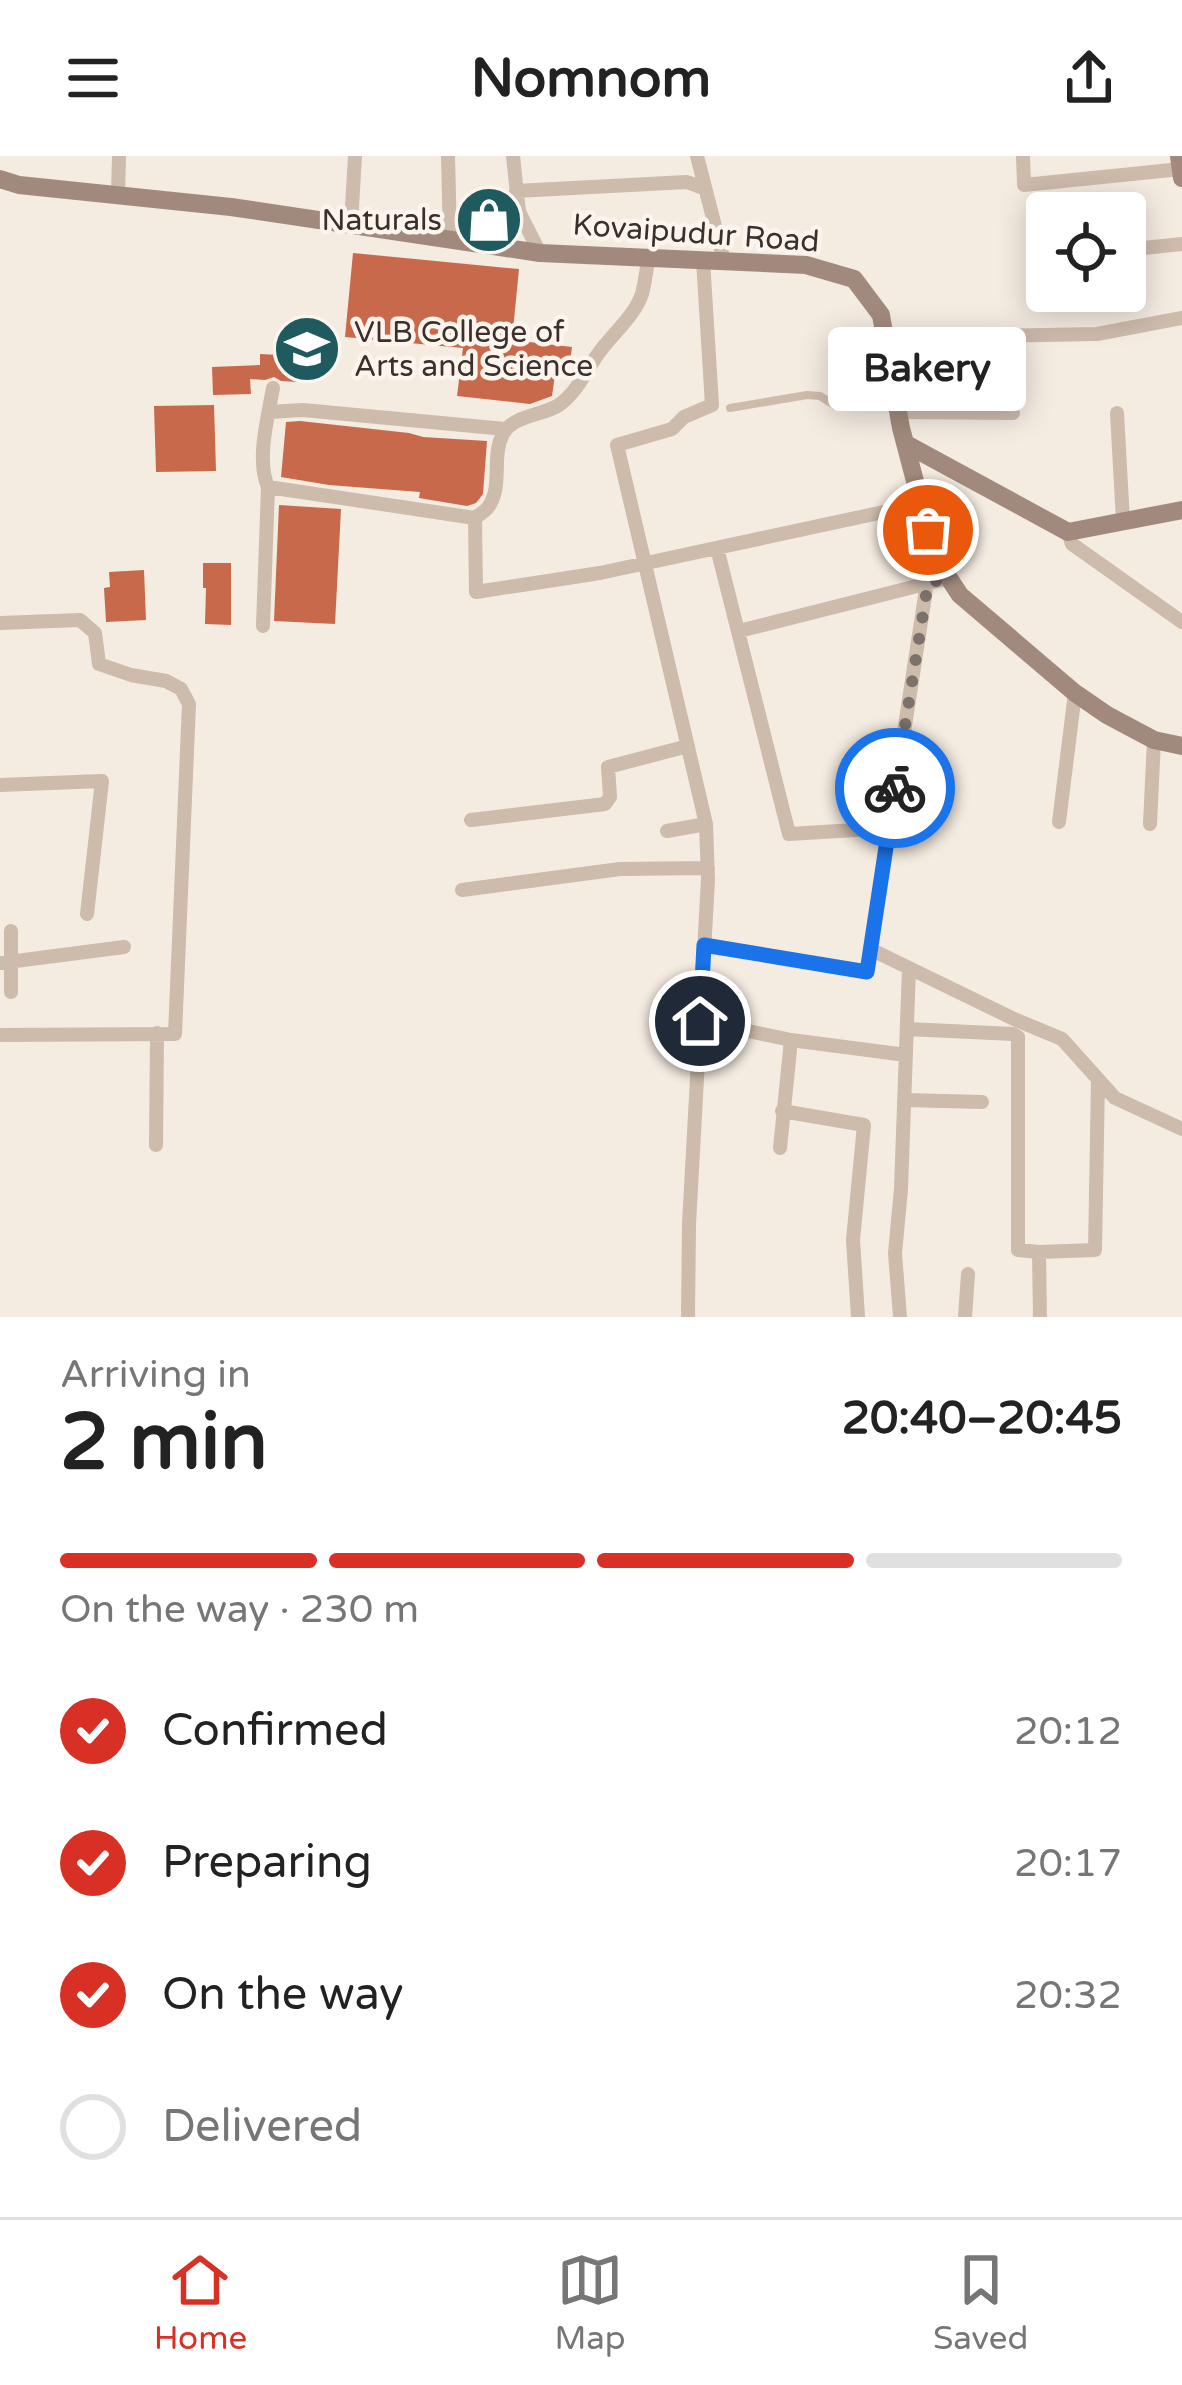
<!DOCTYPE html>
<html lang="en">
<head>
<meta charset="utf-8">
<style>
	body { margin:0; font-family:"Varela Round",sans-serif; background:#f6f6f6; color:#222; height:100vh; display:flex; flex-direction:column; font-size:45px; white-space:nowrap }
	* { box-sizing:border-box; margin:0 }
	p { font-size:39px; color:#767676 }
	.icon { flex:none; width:66px; height:66px; fill:none; stroke:currentColor; stroke-width:2; stroke-linecap:round; stroke-linejoin:round }
	.map { position:relative; height:1161px; overflow:hidden }
	.panel { display:flex; flex-direction:column; background:#fff; flex:1 }
	.panel>* { flex:none }
	.fabs { position:absolute; left:1026px; top:36px; display:grid; gap:24px }
	.fabs a { display:grid; place-items:center; width:120px; height:120px; border-radius:12px; background:#fff; box-shadow:0 6px 30px #0003; font-size:60px }
	.pin { position:absolute; display:grid; place-items:center; width:102px; height:102px; color:#fff; margin:-51px; border:6px solid #fff; border-radius:50%; box-shadow:0 3px 12px #0007 }
	.courier { position:absolute; display:grid; place-items:center; width:120px; height:120px; margin:-60px; border:9px solid #1a73e8; border-radius:50%; background:#fff; color:#222; box-shadow:0 3px 15px #0007 }
	.bubble { position:absolute; height:84px; border-radius:12px; background:#fff; box-shadow:0 6px 30px #0003; font-size:39px; font-weight:700; line-height:84px; text-align:center }
	.overview em { font-style:normal; font-weight:700 }
	.overview div { display:flex; flex-direction:column-reverse }
	.overview { display:flex; align-items:center; justify-content:space-between; height:204px; padding:0 60px }
	h1 { font-size:78px; font-weight:700; line-height:90px }
	.bar { display:grid; grid-template-columns:repeat(4,1fr); gap:18px 12px; align-content:center; height:144px; padding:0 60px }
	.bar i { height:15px; border-radius:9px; background:#e0e0e0 }
	.bar .current { background:#d93025 }
	.bar p { grid-column:span 4 }
	ol { padding:0 60px; list-style:none }
	li { display:flex; align-items:center; gap:36px; height:132px }
	li p { margin-inline-start:auto }
	li .icon { padding:12px; border-radius:50%; background:#d93025; color:#fff; stroke-width:4 }
	li:last-child { color:#767676 }
	li i { width:66px; height:66px; border:6px solid #e0e0e0; border-radius:50% }
	header { display:flex; justify-content:space-between; align-items:center; height:156px; padding:0 60px; background:#fff; font-size:54px; font-weight:700 }
	.tabs { display:flex; justify-content:space-around; align-items:center; height:168px; border-top:3px solid #e0e0e0; background:#fff; font-size:33px; color:#767676 }
	.tabs a { display:grid; justify-items:center; gap:6px }
	.tabs .current { color:#d93025 }
	.map>svg:first-child { display:block }
</style>
</head>
<body>
<header><svg class="icon" aria-label="menu" viewBox="0 0 24 24"><path d="M4 6h16M4 12h16M4 18h16"/></svg>Nomnom<svg class="icon" aria-label="share" viewBox="0 0 24 24"><path d="M12 15V3M7 8l5-5 5 5M5 13v7h14v-7"/></svg></header>
<div class="map">
<svg width="1182" height="1161" viewBox="0 0 1182 1161">
	<rect width="100%" height="100%" fill="#f4ebe1"/>
	<path fill="#c8694b" d="M473,47L507,57L505,78L471,71Z
		M353,97L519,113L512,184L572,191L569,213L556,211L552,240L530,248L457,240L463,192L345,181Z
		M260,198L299,200L298,226L281,225L274,221L265,224L250,223L251,238L213,239L212,211L260,209Z
		M214,249L216,315L156,316L154,250Z
		M300,265L409,277L423,281L487,285L483,338L476,347L467,350L419,342L420,336L329,329L281,321L286,266Z
		M279,349L341,353L335,468L274,465Z
		M203,407H231V469L205,468L206,432H203Z
		M144,414L146,464L106,466L104,432L110,431L109,416Z"/>
	<g fill="none" stroke-linecap="round" stroke-linejoin="round">
		<path stroke="#cdbbac" stroke-width="8" d="M730,252L807,239L820,240L836,250L894,242"/>
		<path stroke="#cdbbac" stroke-width="14" d="M448,0L450,83
			M513,0L519,56L540,97
			M697,0L724,105
			M1023,0L1024,29L1181,13
			M516,35L687,26L703,32
			M118,39L119,0
			M351,68L355,0
			M1125,94L1182,88
			M885,182L1097,178L1182,162
			M273,232C268,261 256,304 268,331L475,362C480,358 486,355 489,350C503,329 491,300 503,278C513,259 542,260 559,249C577,236 586,215 598,198C612,178 634,161 642,138C645,127 646,114 649,102
			M269,256L303,254L505,273
			M898,256L1013,257
			M1117,257L1123,365
			M475,362L476,436L600,417L921,348
			M1068,376L1072,388L1182,466
			M717,392L789,678L889,672
			M0,467L80,464L95,477L99,508L131,519L166,525L181,533L189,548L175,878L0,879
			M263,470L268,331
			M739,475L949,422
			M0,629L102,625L87,758
			M471,664L605,648L610,641L608,611L688,590
			M1059,666L1075,537
			M1150,668L1154,584
			M667,675L706,668
			M462,734L620,713L708,712
			M11,775V836
			M704,789L867,816L927,427
			M870,793L1014,863L1062,883L1115,942L1182,973
			M0,807L124,791
			M700,865L791,884L780,992
			M907,873L1013,878L1018,881V1094L1039,1096L1040,1161
			M791,884L906,899
			M904,944L982,946
			M782,955L864,969L853,1084L858,1161
			M156,989L157,877
			M1039,1096L1095,1094L1098,924
			M688,1161L689,1068L708,723L706,668L617,289L672,273L684,261L712,249L703,104
			M900,1161L895,1097L901,1033L909,812
			M965,1161L968,1118"/>
		<path stroke="#a18a7d" stroke-width="18" d="M1179,0L1182,22
			M0,23L19,29L231,51L540,97L806,109L854,123L881,159L901,272L935,401L960,439L1075,537L1107,559L1154,584L1182,590
			M906,288L1068,376L1182,354"/>
	</g>
	<g fill="none" stroke-linecap="round" stroke-linejoin="round">
		<path stroke="#7c716b" stroke-width="12" stroke-dasharray="0 21.6" d="M895,632L928,427L949,422L935,400L928,374"/>
		<path stroke="#1a73e8" stroke-width="15" d="M700,865L704,789L867,816L895,632"/>
	</g>
	<defs>
		<g id="shop-disc" transform="scale(3.45)"><circle r="9.5" fill="#1f5a5e" stroke="#fbf5ee"/><path d="M-5-2.5h2.3a2.7 3.5 0 0 1 5.4 0H5L5.5 6h-11ZM-1.5-2.5h3a1.5 2.3 0 0 0-3 0Z" fill="#fff"/></g>
		<g id="university-disc" transform="scale(3.45)"><circle r="9.5" fill="#1f5a5e" stroke="#fbf5ee"/><path d="M0-5L7-2L0 1L-7-2ZM-4 1L0 2.5L4 1V4Q0 6-4 4Z" fill="#fff"/></g>
	</defs>
	<g fill-rule="evenodd">
		<use href="#shop-disc" x="489" y="64"/>
		<use href="#university-disc" x="307" y="193"/>
	</g>
	<g text-anchor="middle" stroke-width="9" stroke-linejoin="round" paint-order="stroke">
		<g font-size="30" fill="#3b302b" stroke="#fbf5ee" text-anchor="end">
			<text x="442" y="74">Naturals</text>
			<text x="354" y="186" text-anchor="start">VLB College of<tspan x="354" dy="34">Arts and Science</tspan></text>
		</g>
		<g font-size="30" fill="#3b302b" stroke="#fbf5ee">
			<text transform="translate(696 77) rotate(4)" y="10">Kovaipudur Road</text>
		</g>
	</g>
</svg>
<div class="fabs">
<a><svg class="icon" aria-label="locate" viewBox="0 0 24 24"><circle cx="12" cy="12" r="6"/><path d="M12 2v4M12 18v4M2 12h4M18 12h4"/></svg></a>
</div>
<div class="pin" style="left:928px;top:374px;background:#ea580c"><svg class="icon" aria-label="bag" viewBox="0 0 24 24"><path d="M5 8h14l-1 12H6zM9 8a3 3 0 0 1 6 0"/></svg></div>
<div class="pin" style="left:700px;top:865px;background:#1f2937"><svg class="icon" aria-label="home" viewBox="0 0 24 24"><path d="M3 11l9-7 9 7M6 9v11h12V9"/></svg></div>
<div class="courier" style="left:895px;top:632px"><svg class="icon" aria-label="bike" viewBox="0 0 24 24"><circle cx="6" cy="16" r="4"/><circle cx="18" cy="16" r="4"/><path d="M6 16l4-8h5l3 8M10 8l3 8H6M13 5h3"/></svg></div>
<div class="bubble" style="left:828px;top:171px;width:198px">Bakery</div>
</div>
<section class="panel">
<div class="overview"><div><h1>2 min</h1><p>Arriving in</p></div><em>20:40–20:45</em></div>
<div class="bar"><i class="current"></i><i class="current"></i><i class="current"></i><i></i><p>On the way · 230 m</p></div>
<ol>
<li><svg class="icon" aria-label="check" viewBox="0 0 24 24"><path d="M5 12l5 5 9-10"/></svg>Confirmed<p>20:12</p></li>
<li><svg class="icon" aria-label="check" viewBox="0 0 24 24"><path d="M5 12l5 5 9-10"/></svg>Preparing<p>20:17</p></li>
<li><svg class="icon" aria-label="check" viewBox="0 0 24 24"><path d="M5 12l5 5 9-10"/></svg>On the way<p>20:32</p></li>
<li><i></i>Delivered</li>
</ol>
</section>
<nav class="tabs">
<a class="current"><svg class="icon" aria-label="home" viewBox="0 0 24 24"><path d="M3 11l9-7 9 7M6 9v11h12V9"/></svg>Home</a>
<a><svg class="icon" aria-label="map" viewBox="0 0 24 24"><path d="M3 6l6-2 6 2 6-2v14l-6 2-6-2-6 2zM9 4v14M15 6v14"/></svg>Map</a>
<a><svg class="icon" aria-label="saved" viewBox="0 0 24 24"><path d="M7 4h10v16l-5-4-5 4z"/></svg>Saved</a>
</nav>
</body>
</html>
